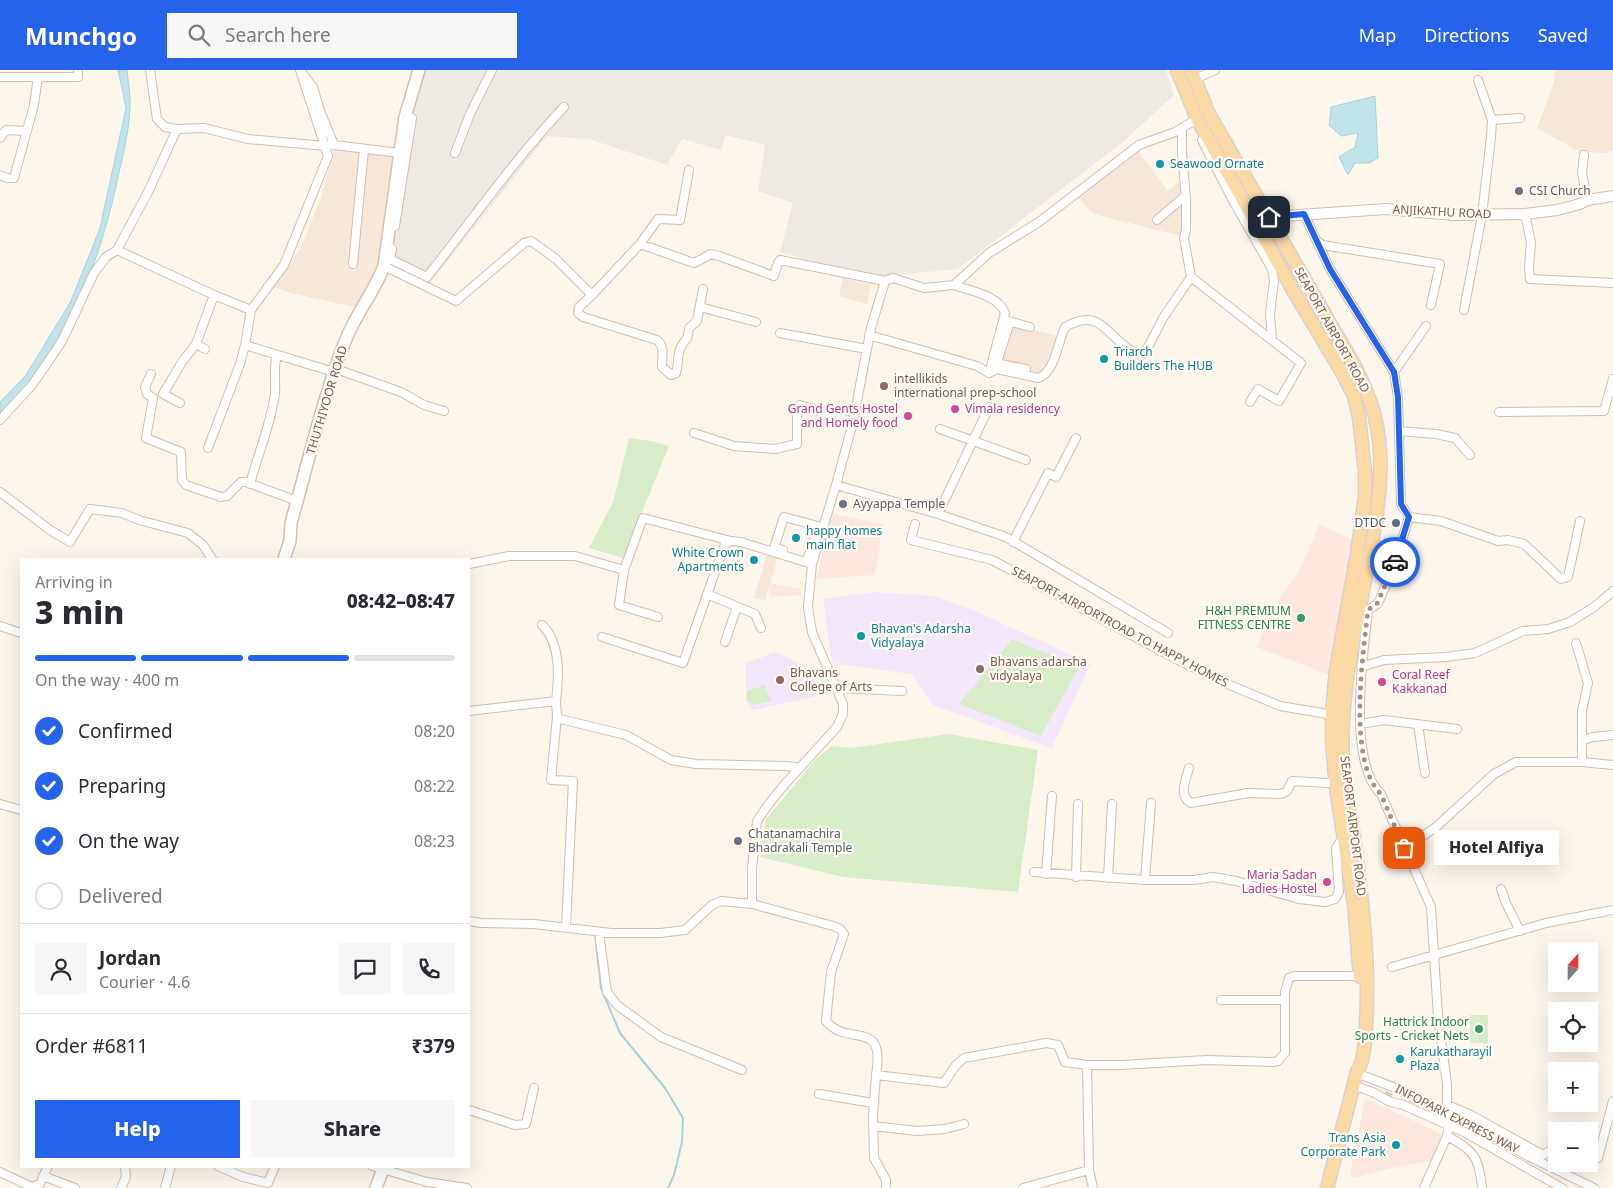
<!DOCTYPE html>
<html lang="en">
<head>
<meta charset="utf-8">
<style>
	body { margin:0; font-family:"Noto Sans",sans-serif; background:#f7f7f7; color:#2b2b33; height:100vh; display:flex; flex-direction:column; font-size:19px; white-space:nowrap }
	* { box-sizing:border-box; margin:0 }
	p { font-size:16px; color:#7c7c81 }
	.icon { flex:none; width:28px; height:28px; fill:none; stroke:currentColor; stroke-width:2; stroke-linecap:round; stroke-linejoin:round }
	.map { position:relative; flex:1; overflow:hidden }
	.sheet { position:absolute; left:20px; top:488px; width:450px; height:610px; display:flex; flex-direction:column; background:#fff; border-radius:0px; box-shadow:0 5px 20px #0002 }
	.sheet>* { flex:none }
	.needle { width:32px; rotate:21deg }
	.buttons { position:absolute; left:1548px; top:872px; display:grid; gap:10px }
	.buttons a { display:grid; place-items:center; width:50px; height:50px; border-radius:0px; background:#fff; box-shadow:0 5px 20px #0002; font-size:25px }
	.pin { position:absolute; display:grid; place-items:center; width:42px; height:42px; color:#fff; margin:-21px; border-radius:10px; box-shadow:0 2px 8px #0006 }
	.courier { position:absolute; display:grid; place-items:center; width:50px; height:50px; margin:-25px; border:4px solid #2563eb; border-radius:50%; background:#fff; color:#222; box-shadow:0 1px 6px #0007 }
	.bubble { position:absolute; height:35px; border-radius:0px; background:#fff; box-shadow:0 5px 20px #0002; font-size:16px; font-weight:800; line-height:35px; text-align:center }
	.head em { font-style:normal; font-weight:800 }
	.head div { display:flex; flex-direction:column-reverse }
	.head { display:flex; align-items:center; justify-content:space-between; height:85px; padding:0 15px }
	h1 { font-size:32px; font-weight:800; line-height:38px }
	.bar { display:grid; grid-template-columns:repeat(4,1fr); gap:8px 5px; align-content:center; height:60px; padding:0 15px }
	.bar i { height:6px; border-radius:4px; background:#e1e1e2 }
	.bar .selected { background:#2563eb }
	.bar p { grid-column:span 4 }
	.line { display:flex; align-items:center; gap:12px; padding:0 15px; border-top:1px solid #e1e1e2 }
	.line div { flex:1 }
	.round { display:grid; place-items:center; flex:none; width:52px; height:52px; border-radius:0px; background:#f7f7f7 }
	ol { padding:0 15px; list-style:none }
	li { display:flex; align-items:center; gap:15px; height:55px }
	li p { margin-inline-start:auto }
	li .icon { padding:5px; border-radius:50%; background:#2563eb; color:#fff; stroke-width:4 }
	li:last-child { color:#7c7c81 }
	li i { width:28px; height:28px; border:2px solid #e1e1e2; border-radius:50% }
	.action { display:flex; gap:10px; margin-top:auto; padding:10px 15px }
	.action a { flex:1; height:58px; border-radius:0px; background:#2563eb; color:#fff; font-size:20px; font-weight:800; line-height:58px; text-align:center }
	.action a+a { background:#f7f7f7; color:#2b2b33 }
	header { display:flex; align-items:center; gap:30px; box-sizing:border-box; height:70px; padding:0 25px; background:#2563eb; color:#fff }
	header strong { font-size:24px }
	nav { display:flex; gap:28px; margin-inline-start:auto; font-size:18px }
	.search { width:350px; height:45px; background:#f7f7f7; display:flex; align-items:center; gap:12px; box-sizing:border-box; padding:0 18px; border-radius:0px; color:#7c7c81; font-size:19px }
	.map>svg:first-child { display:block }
</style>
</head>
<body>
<header>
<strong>Munchgo</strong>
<div class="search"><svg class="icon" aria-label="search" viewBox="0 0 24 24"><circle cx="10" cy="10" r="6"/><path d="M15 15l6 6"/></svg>Search here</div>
<nav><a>Map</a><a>Directions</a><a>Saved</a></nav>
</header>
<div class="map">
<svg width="1613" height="1118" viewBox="0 0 1613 1118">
	<rect width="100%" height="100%" fill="#fdf6ec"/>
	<path fill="#f5e8da" d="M1555,0H1613V80L1606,83L1580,82L1537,58L1554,12Z
		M334,80L396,87L378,194L358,238L291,223L274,217L300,179L320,130Z
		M1138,81L1168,121L1179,111L1183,132L1181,166L1094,144L1077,127Z
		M843,208L871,215L867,234L839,226Z
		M1007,253L1057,266L1046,297L1039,304L994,296Z
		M767,485L777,488L773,505L765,530L754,528Z"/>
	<path fill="#fde8e0" d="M832,444L883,454L875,505L816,509Z
		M1319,455L1353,469L1330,605L1256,577L1281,526L1298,503Z
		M770,513L801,519L802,525L771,527Z
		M1365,1028L1442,1064L1431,1091L1387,1099L1354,1108L1350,1103L1356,1077Z"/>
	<path fill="#efe9e4" d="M420,0H1166L1174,25L1124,71L958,199L886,206L842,200L780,182L793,133L758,121L765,75L726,65L721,80L682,69L667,95L589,69L547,66L430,213L388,193L408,49Z"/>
	<path fill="#f3e8fa" d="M875,522L933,526L971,539L1090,594L1052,678L933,635L911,604L832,593L823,529Z
		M775,582L812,599L818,626L753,640L746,631V593Z"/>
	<path fill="#d8ecc9" d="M629,368L651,371L669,376L623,488L589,478L613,432Z
		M1012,569L1079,597L1041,666L959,634Z
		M765,615L771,631L753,635L747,630V621Z
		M949,664L1038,680L1018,822L843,807L760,787L766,749L816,689L832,676L851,678Z
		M1470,945H1488V973H1470Z"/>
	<path fill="#bfe3e8" stroke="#a5d3da" d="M118,0H127C128,12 131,26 130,38C129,58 125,78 120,98C108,157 90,215 60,267C44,296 22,321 0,346V332L26,305L71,231L100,158L126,38Z
		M1375,26L1378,88L1369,93H1355L1348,105L1339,87L1355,77L1358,63L1341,66L1329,55L1331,37Z"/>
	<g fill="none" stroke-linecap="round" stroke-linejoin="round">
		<path stroke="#a5d3da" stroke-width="2" d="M595,863L601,918L620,963L665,1018L683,1048L682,1072L674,1105L668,1118"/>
		<path stroke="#dcd0c4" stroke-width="8" stroke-dasharray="8 4" stroke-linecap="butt" d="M1384,1024L1392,1028"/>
		<g stroke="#d1beb0" stroke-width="10">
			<path id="minor" d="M303,4L313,17L320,41L334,75
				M0,7H38
				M1195,9L1215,0
				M1492,50L1520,48
				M177,59L204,58L248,69L325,76L334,75L400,83
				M0,68L6,60L27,61
				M1202,70L1231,127L1272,199L1274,211L1270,244L1272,270
				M455,83L470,44L492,0
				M1584,85L1582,103L1587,130
				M0,105L7,108H14L34,35L38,7H78V0
				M1304,144L1330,199L1394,302L1398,327L1401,434L1409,447L1396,490L1380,529L1377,534L1368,540C1363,585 1347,692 1381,724L1431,837L1438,947L1447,1014V1035L1449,1055L1447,1066L1424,1118
				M1525,144L1531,172L1529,197L1530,209L1613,213
				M1157,150L1185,126
				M395,156L412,48L405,47
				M1317,171L1323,175L1440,194L1431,235
				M640,174L658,149L680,150L689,100
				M392,179L390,189L427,207C472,150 514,90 564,37
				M117,180L214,225
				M353,194L364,79
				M384,196L456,231L524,173L531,171L556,189L592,225L640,174L694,193L711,184L719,186L774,206L778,193L780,190L885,211
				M1191,207L1301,293L1279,331L1258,319L1250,332
				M954,215C971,221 998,225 1005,243L989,303
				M592,225L579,237L578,243L583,247L657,270C665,276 662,288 662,297L671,305L676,303C679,294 677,283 681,277C687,266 687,273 689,258L697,251L703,219
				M700,237L756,252
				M1464,240L1482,145L1491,67L1492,50L1478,10
				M1005,250L1030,257
				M1010,252L997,292L1000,294L1026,299
				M780,263L867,279
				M869,265L977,296L989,303L997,299L1038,308C1055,303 1058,271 1065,257C1098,238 1104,261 1127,278C1132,281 1135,285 1141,285L1146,281L1163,248L1191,207L1184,168L1186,160V129L1182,83V58
				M245,275L334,302
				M205,279L196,274L214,225L251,240L284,195L328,86L300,0
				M336,299L401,322L424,335L444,341
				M1394,302L1426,256
				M151,304L145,317L147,324L153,328L146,368L181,382L182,410L186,415L221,427L227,426L241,412H246L297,431
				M180,333L163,324L182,292L196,274
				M1499,342L1604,341L1613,309
				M0,350L32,315L48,292L62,271L94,203L106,187L117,180L148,122L177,59L165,57L157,49L150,0
				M940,359L1026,390
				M1399,361L1436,364L1455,368L1470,385
				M694,363L734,376L775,379L797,374V346L800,335L853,352
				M208,378L240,294L245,275L251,240
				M250,414C258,384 271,354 275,323C276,310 273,298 277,285
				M836,415L853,352L871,258L885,211L893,208L924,218L954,215L989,183L1039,152L1139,75L1175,62L1197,49
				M0,422L50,460L70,472L90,439L122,443L139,450L188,463L203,475L212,489
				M938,444L989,337
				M1409,447L1441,451L1498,471L1508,470L1524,474L1561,509L1568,507L1580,451
				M915,454L911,470L992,490L1180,591L1225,613L1280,636L1334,645
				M1013,472L1048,403L1056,407L1076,368
				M783,480L774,478L784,447L818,456L808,488
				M469,494L509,486H575L624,500L643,448L731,471
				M624,500L619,535L658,547
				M707,524L755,544L761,558
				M542,555C561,573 559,607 556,631
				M0,556L21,563
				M602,567L683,593L725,474L731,471L741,472L812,494
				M725,572L737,537
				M1361,597L1384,590L1446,587L1475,583L1523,561L1548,559L1570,552L1594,537L1613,521
				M836,618L902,621
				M469,641L556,631L557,646L560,649L626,665L671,690L696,694L788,696L799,698
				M557,646L551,710L573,711L566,857
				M1361,654L1384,650L1457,659
				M1418,654L1425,703
				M1583,670L1593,667L1613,665
				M1582,692L1613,695
				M1189,698C1186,709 1178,726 1191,733L1248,723L1281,724L1287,721L1292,711L1328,713
				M0,734L21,740
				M1405,778L1436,757L1494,704L1516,692H1582V641L1588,613L1576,573
				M1034,802L1145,810H1194L1213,807L1236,811L1299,829L1325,832L1335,829L1339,822L1336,778L1340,772L1347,770
				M1046,804L1052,726
				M1076,807L1078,734
				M1108,808L1112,734
				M1145,810L1151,733
				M1501,819L1506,833L1520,861
				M752,834L833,856L840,859L844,864L831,902L826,951C848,978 886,947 876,1005L944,1013L956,995L964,988L1046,973L1058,975L1065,992L1087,995H1121L1207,990L1273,992L1278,991L1285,983V922L1289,908L1294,906H1363
				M469,851L481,853L534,854L611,863H660L685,860L712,835L721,831L752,834V798L757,751L768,735L785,714L837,657L843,644V634L812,562L808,537L812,494L836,415L938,444L1006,467L1168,563
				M599,862L606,916L607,922L617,935L661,967L742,1000
				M1392,897L1546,853L1613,840
				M1221,930H1285
				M1087,995L1089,1100L1093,1118
				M1356,1003L1401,1020L1405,1024L1485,1061L1528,1086L1594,1118
				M876,1005L873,1047L874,1088L886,1110V1118
				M1354,1016C1361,1018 1371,1020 1378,1025C1385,1029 1392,1034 1401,1034L1464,1062L1562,1118
				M819,1024L873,1033
				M1447,1035L1469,1044L1543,1085L1556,1077
				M469,1040L515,1055L526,1054L534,1018
				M873,1056L917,1061L945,1059L964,1054
				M1447,1066C1474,1080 1479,1087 1482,1118
				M1589,1085L1598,1088L1613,1031
				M218,1096L243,1107L268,1113L275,1096
				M372,1096L427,1112L467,1118
				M0,1102L32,1117L40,1114L48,1096
				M43,1106L75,1118
				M121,1118L126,1107L125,1096
				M165,1118L171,1096
				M1023,1118L1089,1100"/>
		</g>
		<g stroke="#d1beb0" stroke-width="12">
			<path id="tertiary" d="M1269,147L1386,139L1454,145L1525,144L1557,140L1580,134L1587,130L1613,126"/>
		</g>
		<g stroke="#d6c0b0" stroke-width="14">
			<path id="secondary" d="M284,489L290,471L291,453C308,393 322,332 344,274C354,246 374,223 384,196L405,47L419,0
				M376,1118L384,1096"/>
		</g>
		<g stroke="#dad1cd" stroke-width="15">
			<path id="primary" d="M1177,0L1197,49L1242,128L1294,222L1340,299L1354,326L1359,347L1365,401V426L1357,484L1336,600L1332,645V671L1336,717L1354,834L1360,907
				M1191,0L1209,44L1356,298C1363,314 1371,329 1375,347C1386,394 1378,442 1369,489C1357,555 1339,623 1343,691C1345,716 1350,741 1354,766C1362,829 1370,891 1366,954C1365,969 1365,989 1357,1002L1327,1118"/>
		</g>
		<use href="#minor" stroke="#fff" stroke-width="8"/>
		<use href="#tertiary" stroke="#fff" stroke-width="10"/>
		<use href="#secondary" stroke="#fff" stroke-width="11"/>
		<use href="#primary" stroke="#fbd9a5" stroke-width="12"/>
	</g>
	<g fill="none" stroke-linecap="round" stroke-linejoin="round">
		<path stroke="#a89285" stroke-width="5" stroke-dasharray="0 9" d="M1395,492L1377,534L1368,540C1363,585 1347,692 1381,724L1404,778"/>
		<path stroke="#2563eb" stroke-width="6" d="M1269,147L1304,144L1330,199L1394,302L1398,327L1401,434L1409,447L1395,492"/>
	</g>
	<g fill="#0f9aa8" stroke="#fffaf3" stroke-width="2">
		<circle cx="1160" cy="94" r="5"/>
		<circle cx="1104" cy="289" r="5"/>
		<circle cx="796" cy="468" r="5"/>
		<circle cx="754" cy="490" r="5"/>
		<circle cx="861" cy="566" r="5"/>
		<circle cx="1400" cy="989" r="5"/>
		<circle cx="1396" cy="1075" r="5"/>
	</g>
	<g fill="#6b7280" stroke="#fffaf3" stroke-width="2">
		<circle cx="1519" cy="121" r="5"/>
		<circle cx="843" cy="434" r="5"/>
		<circle cx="738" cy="771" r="5"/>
	</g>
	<g fill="#8d6e63" stroke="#fffaf3" stroke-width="2">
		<circle cx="884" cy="316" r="5"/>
		<circle cx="980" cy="599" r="5"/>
		<circle cx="780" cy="610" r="5"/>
	</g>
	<g fill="#d1479c" stroke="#fffaf3" stroke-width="2">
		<circle cx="955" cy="339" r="5"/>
		<circle cx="908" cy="346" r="5"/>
		<circle cx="1382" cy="612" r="5"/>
		<circle cx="1327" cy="812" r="5"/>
	</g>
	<circle fill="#5c6f8a" stroke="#fffaf3" stroke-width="2" cx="1396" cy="453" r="5"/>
	<g fill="#2e9e5b" stroke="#fffaf3" stroke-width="2">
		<circle cx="1301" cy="548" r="5"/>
		<circle cx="1479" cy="959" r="5"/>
	</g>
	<g text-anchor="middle" stroke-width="4.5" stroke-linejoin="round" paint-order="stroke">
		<g font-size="12" fill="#0d838f" stroke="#fffaf3" text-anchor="start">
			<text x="1170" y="98">Seawood Ornate</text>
			<text x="1114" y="286">Triarch<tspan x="1114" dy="14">Builders The HUB</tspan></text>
			<text x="806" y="465">happy homes<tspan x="806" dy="14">main flat</tspan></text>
			<text x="744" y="487" text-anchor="end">White Crown<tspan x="744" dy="14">Apartments</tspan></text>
			<text x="871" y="563">Bhavan's Adarsha<tspan x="871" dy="14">Vidyalaya</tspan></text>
			<text x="1410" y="986">Karukatharayil<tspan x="1410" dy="14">Plaza</tspan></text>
			<text x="1386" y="1072" text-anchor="end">Trans Asia<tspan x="1386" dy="14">Corporate Park</tspan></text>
		</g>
		<g font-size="12" fill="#5b616d" stroke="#fffaf3" text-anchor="start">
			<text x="1529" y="125">CSI Church</text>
			<text x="853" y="438">Ayyappa Temple</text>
			<text x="748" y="768">Chatanamachira<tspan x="748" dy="14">Bhadrakali Temple</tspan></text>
		</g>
		<g font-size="12" fill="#7a5c4d" stroke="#fffaf3">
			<text transform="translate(1442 142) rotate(3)" y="4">ANJIKATHU ROAD</text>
			<text transform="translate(1332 260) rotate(61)" y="4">SEAPORT AIRPORT ROAD</text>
			<text transform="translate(327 330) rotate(-73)" y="4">THUTHIYOOR ROAD</text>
			<text transform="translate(1120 557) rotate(28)" y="4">SEAPORT-AIRPORTROAD TO HAPPY HOMES</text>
			<text transform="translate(1353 756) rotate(83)" y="4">SEAPORT AIRPORT ROAD</text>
			<text transform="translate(1457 1049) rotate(27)" y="4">INFOPARK EXPRESS WAY</text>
		</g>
		<g font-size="12" fill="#785e54" stroke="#fffaf3" text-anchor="start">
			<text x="894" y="313">intellikids<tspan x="894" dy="14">international prep-school</tspan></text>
			<text x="990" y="596">Bhavans adarsha<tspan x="990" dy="14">vidyalaya</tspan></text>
			<text x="790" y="607">Bhavans<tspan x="790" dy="14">College of Arts</tspan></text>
		</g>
		<g font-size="12" fill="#b23c85" stroke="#fffaf3" text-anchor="end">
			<text x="898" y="343">Grand Gents Hostel<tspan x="898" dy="14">and Homely food</tspan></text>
			<text x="965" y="343" text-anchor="start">Vimala residency</text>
			<text x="1392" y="609" text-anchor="start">Coral Reef<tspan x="1392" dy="14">Kakkanad</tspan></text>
			<text x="1317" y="809">Maria Sadan<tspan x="1317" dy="14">Ladies Hostel</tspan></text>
		</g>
		<g font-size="12" fill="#4e5e75" stroke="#fffaf3" text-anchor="end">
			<text x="1386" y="457">DTDC</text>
		</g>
		<g font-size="12" fill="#27864d" stroke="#fffaf3" text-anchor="end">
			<text x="1291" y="545">H&amp;H PREMIUM<tspan x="1291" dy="14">FITNESS CENTRE</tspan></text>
			<text x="1469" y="956">Hattrick Indoor<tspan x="1469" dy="14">Sports - Cricket Nets</tspan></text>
		</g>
	</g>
</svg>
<div class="buttons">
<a><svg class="needle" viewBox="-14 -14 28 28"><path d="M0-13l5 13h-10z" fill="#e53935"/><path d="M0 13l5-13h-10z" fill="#7c7c81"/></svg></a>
<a><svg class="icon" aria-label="locate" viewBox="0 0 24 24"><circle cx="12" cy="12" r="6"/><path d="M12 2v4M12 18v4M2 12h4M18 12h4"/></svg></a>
<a>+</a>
<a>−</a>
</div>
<div class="pin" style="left:1404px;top:778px;background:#ea580c"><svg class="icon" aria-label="bag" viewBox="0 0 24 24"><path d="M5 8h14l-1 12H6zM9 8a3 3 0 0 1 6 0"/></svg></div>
<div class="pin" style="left:1269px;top:147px;background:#1f2937"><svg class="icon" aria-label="home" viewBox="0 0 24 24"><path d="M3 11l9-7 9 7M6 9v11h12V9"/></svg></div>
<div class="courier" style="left:1395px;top:492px"><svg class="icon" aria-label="car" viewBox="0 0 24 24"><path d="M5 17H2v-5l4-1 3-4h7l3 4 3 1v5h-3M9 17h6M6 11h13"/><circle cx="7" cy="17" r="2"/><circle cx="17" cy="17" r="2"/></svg></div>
<div class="bubble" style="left:1434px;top:760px;width:125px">Hotel Alfiya</div>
<section class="sheet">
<div class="head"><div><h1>3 min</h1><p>Arriving in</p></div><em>08:42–08:47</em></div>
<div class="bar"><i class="selected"></i><i class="selected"></i><i class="selected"></i><i></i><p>On the way · 400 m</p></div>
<ol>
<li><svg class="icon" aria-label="check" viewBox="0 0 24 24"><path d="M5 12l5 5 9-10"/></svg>Confirmed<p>08:20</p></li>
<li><svg class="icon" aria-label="check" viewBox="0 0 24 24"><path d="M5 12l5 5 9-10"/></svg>Preparing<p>08:22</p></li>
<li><svg class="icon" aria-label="check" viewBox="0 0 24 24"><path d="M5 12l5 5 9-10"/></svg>On the way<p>08:23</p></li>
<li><i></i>Delivered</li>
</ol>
<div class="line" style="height:90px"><a class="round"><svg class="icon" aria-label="person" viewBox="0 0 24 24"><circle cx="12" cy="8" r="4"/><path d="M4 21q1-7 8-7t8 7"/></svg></a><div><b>Jordan</b><p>Courier · 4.6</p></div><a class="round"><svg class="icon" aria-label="chat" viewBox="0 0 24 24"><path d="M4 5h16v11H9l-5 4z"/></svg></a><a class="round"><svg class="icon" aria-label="phone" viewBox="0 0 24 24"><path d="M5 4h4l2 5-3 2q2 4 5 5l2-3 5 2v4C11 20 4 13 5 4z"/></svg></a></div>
<div class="line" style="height:65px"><div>Order #6811</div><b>₹379</b></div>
<div class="action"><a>Help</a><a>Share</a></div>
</section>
</div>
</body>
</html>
